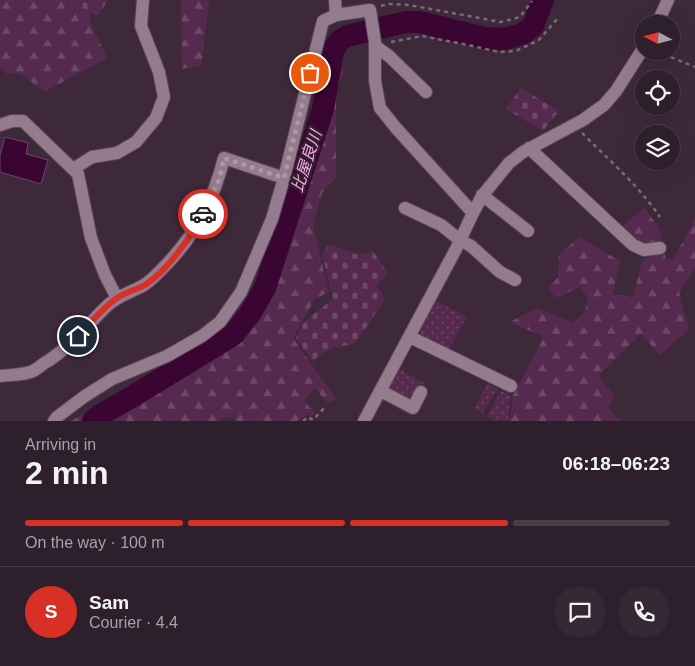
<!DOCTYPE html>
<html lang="en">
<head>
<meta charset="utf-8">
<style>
	body { margin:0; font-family:Helvetica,"Noto Sans JP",sans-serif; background:#362734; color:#f1f3f6; height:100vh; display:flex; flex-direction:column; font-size:19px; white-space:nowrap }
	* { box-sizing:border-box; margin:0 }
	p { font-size:16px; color:#a7a2a9 }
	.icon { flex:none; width:28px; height:28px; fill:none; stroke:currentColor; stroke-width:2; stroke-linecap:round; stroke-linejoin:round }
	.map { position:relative; height:421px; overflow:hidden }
	.drawer { display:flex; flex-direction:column; background:#2e1f2c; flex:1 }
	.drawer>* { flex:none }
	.needle { width:32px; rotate:277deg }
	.tools { position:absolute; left:635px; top:15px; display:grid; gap:10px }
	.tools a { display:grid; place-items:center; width:45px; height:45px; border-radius:50%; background:#2e1f2c; box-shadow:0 5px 20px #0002,0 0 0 1px #493d48; font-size:25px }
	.pin { position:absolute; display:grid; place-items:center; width:42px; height:42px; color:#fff; margin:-21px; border:2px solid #fff; border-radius:50%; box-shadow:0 1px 5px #0007 }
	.courier { position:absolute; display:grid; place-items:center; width:50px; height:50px; margin:-25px; border:4px solid #d93025; border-radius:50%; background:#fff; color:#222; box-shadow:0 1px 6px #0007 }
	.summary em { font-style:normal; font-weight:600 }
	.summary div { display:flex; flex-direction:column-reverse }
	.summary { display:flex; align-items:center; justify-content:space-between; height:85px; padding:0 25px }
	h1 { font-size:32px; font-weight:600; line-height:38px }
	.bar { display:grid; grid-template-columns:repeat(4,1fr); gap:8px 5px; align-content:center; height:60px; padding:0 25px }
	.bar i { height:6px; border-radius:4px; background:#493d48 }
	.bar .active { background:#d93025 }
	.bar p { grid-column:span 4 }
	.line { display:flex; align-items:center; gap:12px; padding:0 25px; border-top:1px solid #493d48 }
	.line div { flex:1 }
	.round { display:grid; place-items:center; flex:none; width:52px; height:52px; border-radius:26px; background:#362734 }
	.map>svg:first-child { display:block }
</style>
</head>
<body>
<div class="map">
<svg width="695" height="421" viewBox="0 0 695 421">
	<defs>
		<pattern id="grass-dots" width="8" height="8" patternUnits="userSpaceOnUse" patternTransform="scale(1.25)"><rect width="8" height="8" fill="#562a4e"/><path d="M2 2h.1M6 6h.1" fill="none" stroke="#6e4867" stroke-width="1.8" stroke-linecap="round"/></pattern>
		<pattern id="forest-firs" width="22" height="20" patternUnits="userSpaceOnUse" patternTransform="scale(1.25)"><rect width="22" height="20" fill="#562a4e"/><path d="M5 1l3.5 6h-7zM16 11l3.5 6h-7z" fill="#6e4867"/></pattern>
		<pattern id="cemetery-stones" width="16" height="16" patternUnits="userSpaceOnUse" patternTransform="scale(1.25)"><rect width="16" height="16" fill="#562a4e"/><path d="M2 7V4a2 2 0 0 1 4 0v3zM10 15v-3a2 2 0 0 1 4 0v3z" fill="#6e4867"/></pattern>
	</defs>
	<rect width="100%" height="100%" fill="#3e293a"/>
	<path fill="url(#grass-dots)" d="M434,300L467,317L449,349L416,334Z
		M399,369L424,383L412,405L387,392Z
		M488,383L498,389L483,413L474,408Z
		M501,391L511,396L508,421H495L487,416Z"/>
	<path fill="url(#forest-firs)" d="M0,0H70L90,11V22L107,58L44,92L20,73L7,74L0,68Z
		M181,0H209L201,66L182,69Z
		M326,67L345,71L336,88V177L322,193L313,226L329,292L315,299L293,338L336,399L327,403L315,388L304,401L315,413L312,416L307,415L297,421H235V418H223L221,421H71L220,340L262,277L301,166Z
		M644,208L659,227L666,259H673L692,226L695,217V269L679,292L689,329L660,355L641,334L598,376L615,397L607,407L621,421H510L513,395L544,337L510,322L537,308L573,323L584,313L588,298L580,287L557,298L548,289L558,277L559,255L579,237L620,261L613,294L633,297L642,262L652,254L622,227Z"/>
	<path fill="url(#cemetery-stones)" d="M62,0H108L99,15Z
		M521,88L559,111L543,131L506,109Z
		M329,244L359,255L373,251L388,274L376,285L385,299L355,344L331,348L312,361L296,338L304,322L333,299L322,254Z"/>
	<path fill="#3a0533" stroke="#6d4467" d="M5,137L28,143L26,154L48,160L41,184L0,172V155Z"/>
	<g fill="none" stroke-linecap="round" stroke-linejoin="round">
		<path stroke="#3a0533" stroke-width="22" d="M93,421L100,415L130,398L233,335L250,314L265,288L323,109L333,51L339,41L347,36L406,22H419L485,38L504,39L522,34L533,26L543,0"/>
		<g stroke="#5a4857" stroke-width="14">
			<path id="minor" d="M335,0L336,15
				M657,24L668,0
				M375,46L389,56L426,92
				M0,125L12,121H23L78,174L91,238L105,275L117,298
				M529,148L633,245L644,250L660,248
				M73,169L92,157L117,153L136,142L156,118L164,97L159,72L141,26L143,0
				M482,195L528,231
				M405,208L441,225L460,240L471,246L500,272L515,280
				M410,337L511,386
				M0,376C10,375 21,375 30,372C35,371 39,367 43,364C69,349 87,325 108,305C119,295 132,292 144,285C152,280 158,273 164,267C194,237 214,199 224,158L284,178
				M381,391L413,408L421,392
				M54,421L57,417L85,396L112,379L167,356L202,336L220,322L241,292L272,219L284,178L323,21L336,15L370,10L375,42V81L380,108L396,128L473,213
				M364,421L456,249L473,213L482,196L509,163L523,152L583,120L604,105L616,91L644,47"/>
		</g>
		<path stroke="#7b6977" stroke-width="2.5" stroke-dasharray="4 4" stroke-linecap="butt" d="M381,6L387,4L409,5L501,22L520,17L532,1
			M391,42L422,36L468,45L499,52L516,51L539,40L558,18
			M656,51L695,67
			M582,133C609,160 638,185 660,217
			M303,421L308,417L313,420L325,407"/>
		<use href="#minor" stroke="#947b8e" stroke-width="12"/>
	</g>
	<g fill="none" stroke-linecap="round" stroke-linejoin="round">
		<path stroke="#aa99a7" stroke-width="5" stroke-dasharray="0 9" d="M203,214L219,180L224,158L284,178L310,73"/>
		<path stroke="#d93025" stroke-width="6" d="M78,336C90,324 102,308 117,298C125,292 136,290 145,285C167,271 191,237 203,214"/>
	</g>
	<g text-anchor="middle" stroke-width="5" stroke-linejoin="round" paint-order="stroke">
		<g font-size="16" font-style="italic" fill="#feaaec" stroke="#341f2f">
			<text transform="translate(306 161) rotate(-72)" y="6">比屋良川</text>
		</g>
	</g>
</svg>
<div class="tools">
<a><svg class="needle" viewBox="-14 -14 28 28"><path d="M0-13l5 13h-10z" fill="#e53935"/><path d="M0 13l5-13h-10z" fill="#a7a2a9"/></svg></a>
<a><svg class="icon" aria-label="locate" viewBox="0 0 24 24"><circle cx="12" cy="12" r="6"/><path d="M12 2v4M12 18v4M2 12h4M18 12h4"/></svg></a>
<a><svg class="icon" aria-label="layers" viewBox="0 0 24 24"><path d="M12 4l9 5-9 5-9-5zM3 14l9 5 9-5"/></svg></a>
</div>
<div class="pin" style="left:310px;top:73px;background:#ea580c"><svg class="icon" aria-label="bag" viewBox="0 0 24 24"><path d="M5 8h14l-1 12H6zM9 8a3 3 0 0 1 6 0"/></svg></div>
<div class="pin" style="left:78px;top:336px;background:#1f2937"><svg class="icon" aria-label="home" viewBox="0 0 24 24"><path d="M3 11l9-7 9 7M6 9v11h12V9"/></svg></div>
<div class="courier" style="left:203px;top:214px"><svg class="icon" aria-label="car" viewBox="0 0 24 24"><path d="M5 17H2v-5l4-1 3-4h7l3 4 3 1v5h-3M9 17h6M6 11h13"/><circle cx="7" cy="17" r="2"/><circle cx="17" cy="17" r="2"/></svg></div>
</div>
<section class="drawer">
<div class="summary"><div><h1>2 min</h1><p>Arriving in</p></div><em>06:18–06:23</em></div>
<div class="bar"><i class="active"></i><i class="active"></i><i class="active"></i><i></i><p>On the way · 100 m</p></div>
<div class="line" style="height:90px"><b class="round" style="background:#d93025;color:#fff">S</b><div><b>Sam</b><p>Courier · 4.4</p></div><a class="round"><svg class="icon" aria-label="chat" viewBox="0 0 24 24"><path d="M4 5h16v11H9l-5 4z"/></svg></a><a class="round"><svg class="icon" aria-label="phone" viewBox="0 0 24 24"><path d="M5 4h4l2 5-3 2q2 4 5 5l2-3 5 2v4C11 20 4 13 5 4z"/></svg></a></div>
</section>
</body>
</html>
